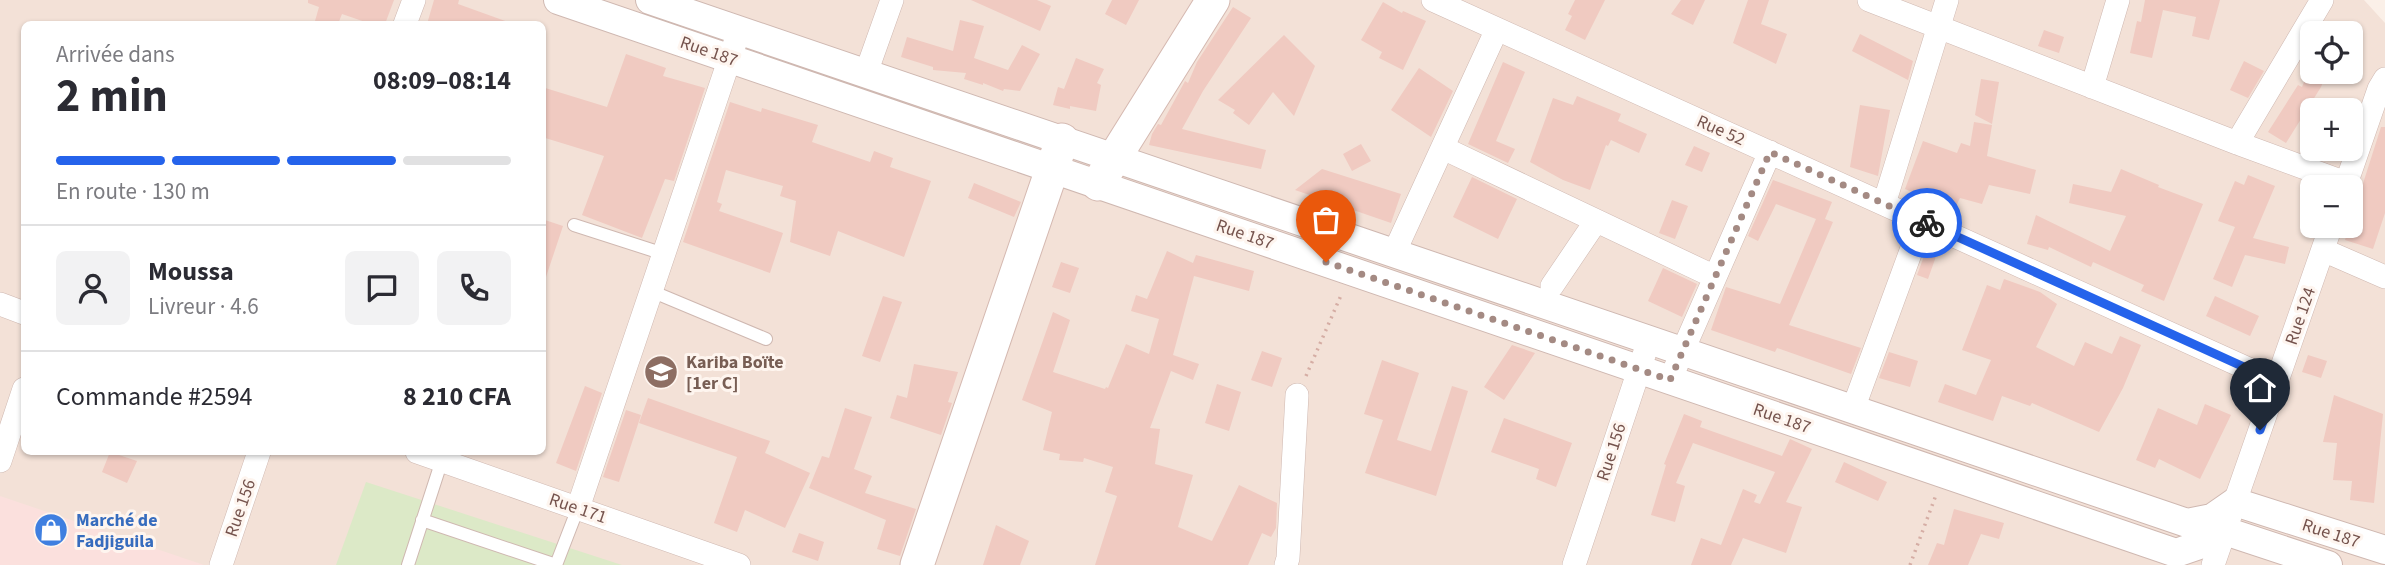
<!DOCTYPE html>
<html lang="fr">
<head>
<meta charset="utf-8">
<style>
	body { margin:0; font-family:"Source Sans 3",sans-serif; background:#f2f2f3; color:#2b2b33; height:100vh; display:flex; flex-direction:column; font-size:26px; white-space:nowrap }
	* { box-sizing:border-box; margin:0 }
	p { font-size:23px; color:#7c7c81 }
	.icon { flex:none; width:38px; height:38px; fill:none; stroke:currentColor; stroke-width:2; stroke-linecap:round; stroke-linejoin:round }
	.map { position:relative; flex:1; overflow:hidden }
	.side { position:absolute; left:21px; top:21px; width:525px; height:434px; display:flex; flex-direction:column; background:#fff; border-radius:10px; box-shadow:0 2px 5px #0004 }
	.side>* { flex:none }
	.controls { position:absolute; left:2300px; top:21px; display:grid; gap:14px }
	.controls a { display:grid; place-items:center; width:63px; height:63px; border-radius:10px; background:#fff; box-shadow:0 2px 5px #0004; font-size:35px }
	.pin { position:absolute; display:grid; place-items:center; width:60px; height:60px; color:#fff; margin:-72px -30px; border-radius:50% 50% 50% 0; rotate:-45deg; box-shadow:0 0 7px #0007 }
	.pin .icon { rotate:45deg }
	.courier { position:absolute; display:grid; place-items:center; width:70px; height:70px; margin:-35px; border:5px solid #2563eb; border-radius:50%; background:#fff; color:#222; box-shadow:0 2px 9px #0007 }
	.headline em { font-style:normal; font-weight:700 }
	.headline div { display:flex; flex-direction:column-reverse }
	.headline { display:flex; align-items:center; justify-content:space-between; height:119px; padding:0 35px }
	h1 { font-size:46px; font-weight:700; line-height:52px }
	.bar { display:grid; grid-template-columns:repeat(4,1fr); gap:10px 7px; align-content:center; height:84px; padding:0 35px }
	.bar i { height:9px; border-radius:5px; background:#e1e1e2 }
	.bar .selected { background:#2563eb }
	.bar p { grid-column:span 4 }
	.line { display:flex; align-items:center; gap:18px; padding:0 35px; border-top:2px solid #e1e1e2 }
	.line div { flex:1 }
	.round { display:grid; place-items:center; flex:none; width:74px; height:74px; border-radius:10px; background:#f2f2f3 }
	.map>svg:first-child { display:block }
</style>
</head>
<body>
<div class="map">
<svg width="2385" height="565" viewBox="0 0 2385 565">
	<rect width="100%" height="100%" fill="#fbf0e8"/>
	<path fill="#f3e1d7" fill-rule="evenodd" d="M0,0H2364L2385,23V565H0ZM24,24H542V452H24ZM2312,33H2350V72H2312ZM2312,110H2350V149H2312ZM2312,187H2350V226H2312Z"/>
	<path fill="#fbe0dd" d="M0,496L204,565H0Z"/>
	<path fill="#dce9c7" d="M366,482L622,565H336Z"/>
	<path fill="#f0cac1" d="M308,0H394L385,24H371L342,14L338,24H326L315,21L319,7L308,3Z
		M434,0H459L458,4L508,22L507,24H427Z
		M971,0H1037L1051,6L1040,31Z
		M1112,0H1139L1126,25L1105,14Z
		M1575,0H1605L1585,40L1565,30L1572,16L1568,14Z
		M1681,0H1705L1693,25L1671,14Z
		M1748,0H1769L1761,24L1787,34L1776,64L1733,43Z
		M2145,0H2220L2209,40L2192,36L2196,17L2163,10L2152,58L2130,53L2137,21L2141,22Z
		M1383,2L1402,13L1403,11L1426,21L1403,70L1379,58L1382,52L1361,40Z
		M1233,7L1251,18L1203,91L1182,129L1266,150L1261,169L1149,145L1152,134L1158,124L1161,125L1184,83L1185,81L1188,83L1197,62Z
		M960,20L984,26L974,58L1008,70L1022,45L1040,54L1020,91L1004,89L1003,91L983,83V85L964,79L966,73L933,70V67L901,57L907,37L953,51Z
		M2044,30L2064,37L2059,53L2038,46Z
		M1860,34L1913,61L1908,80L1852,51Z
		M1284,35L1315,66L1294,116L1273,92L1249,125L1233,113L1235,110L1218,100Z
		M626,54L666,68L663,76L705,88L674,181L665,179L642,238L582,215L604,156L542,137V87L607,107Z
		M1076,58L1104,69L1097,83L1101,85L1096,111L1070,106V109L1053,105L1058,87L1064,89Z
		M2244,61L2264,71L2248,98L2230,90Z
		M1503,62L1525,72L1496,141L1515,149L1508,163L1468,144Z
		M1419,68L1453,91L1431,137L1391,110Z
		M2308,72H2327L2321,87L2286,143L2268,132L2298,85L2302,87Z
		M1981,79L1999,82L1992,124L1975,115Z
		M1577,96L1621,114L1618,121L1647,134L1639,153L1611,140L1608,146L1606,145L1590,190L1563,180L1530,162L1553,98L1573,105Z
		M730,102L761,112L762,108L818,125L812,142L870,162L874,151L893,158L890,167L931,181L904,257L838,231L830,256L790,242L796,201L780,196L783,186L726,170L717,202L722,204L719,211L783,233L770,273L683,242Z
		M1860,105L1890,110L1878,176L1850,167Z
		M1974,122L1992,125L1987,156L2036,170L2030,194L1989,185L1982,204L1960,198L1954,210L1905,189L1923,141L1957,153L1961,143L1970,146Z
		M2381,127H2385V213L2373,249L2345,240Z
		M1361,144L1371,161L1352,171L1343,154Z
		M1694,146L1710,153L1702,172L1685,165Z
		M1322,169L1401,194L1391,223L1295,190Z
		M2121,169L2159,185L2158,187L2203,204L2164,301L2141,291L2144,285L2093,262L2091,267L2049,247L2048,250L2027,244L2036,215L2110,251L2126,216L2069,203L2073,184L2111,192Z
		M2248,175L2275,186L2253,238L2289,247L2285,264L2245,255L2232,287L2213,279L2235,227L2218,221L2235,181L2244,185Z
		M1472,177L1517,199L1498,239L1453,217Z
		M1773,180L1832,202L1825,219L1833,222L1789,325L1861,348L1851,374L1777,348L1775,352L1711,330L1726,287L1780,304L1816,219L1776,204L1758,241L1748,236Z
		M974,183L1021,202L1014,217L968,198Z
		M1672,200L1688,206L1675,239L1659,233Z
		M542,219L563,226L546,277L542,276Z
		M1930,240L1940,245L1928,279L1917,275Z
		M1167,251L1193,263L1196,255L1254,271L1249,291L1194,276L1173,355L1199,364L1193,380L1171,371L1150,428L1160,429L1155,464L1193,475L1178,527L1212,541L1239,485L1277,503L1276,528L1271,537L1262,533L1248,565H1095L1117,496L1105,492L1113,467L1084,458L1083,462L1059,460L1060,454L1043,450L1052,412L1022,400L1053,312L1070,320L1053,372L1105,389L1106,387L1108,388L1126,344L1149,354L1159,319L1131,311L1136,295L1147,299Z
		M1061,262L1079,268L1070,293L1052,287Z
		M1663,268L1697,284L1682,317L1648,301Z
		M2004,279L2040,292L2057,304L2036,347L2074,366L2085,342L2112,354L2120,336L2141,345L2123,388L2099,432L2032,403L2030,406L2002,396L1993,421L1938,402L1945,384L1976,395L1991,360L1962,350L1987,285L2000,290Z
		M883,296L902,302L880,362L862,356Z
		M2215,296L2259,316L2250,336L2206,316Z
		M1512,345L1535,353L1504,400L1484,387Z
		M1262,351L1282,358L1272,387L1251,380Z
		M1889,352L1918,361L1910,387L1879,378Z
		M2308,355L2327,361L2321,378L2302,372Z
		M1382,360L1419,373L1397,440L1431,451L1452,386L1468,391L1436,496L1365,473L1383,420L1364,414Z
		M914,364L958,372L948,402L952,403L941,435L890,418L897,395L907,398Z
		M1217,384L1241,392L1229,431L1205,423Z
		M585,386L602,393L576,471L556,463Z
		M2334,395L2383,414L2374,503L2350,500L2352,481L2333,480L2337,443L2323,442Z
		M648,398L770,441L765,453L810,473L785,528L745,510L737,532L714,523L737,457L639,423Z
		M2205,404L2231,415L2200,479L2159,459L2155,468L2136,460L2158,408L2197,425Z
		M845,408L872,417L854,469L872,476L865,493L916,509L900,556L877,549L886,520L809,488L822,456L829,458Z
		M626,410L641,415L619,482L603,477Z
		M1684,414L1702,421L1700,427L1782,456L1790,439L1812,449L1786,502L1802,507L1786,553L1743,538L1731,565H1691L1701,538L1721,545L1743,489L1757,495L1754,502L1760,504L1775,472L1693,443L1676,483L1685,486L1675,522L1651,515L1666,465L1664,464Z
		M1504,418L1572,443L1556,487L1536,479L1539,469L1491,452Z
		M110,452L137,461L127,483L102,472Z
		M1844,462L1887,482L1878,501L1835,482Z
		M1954,509L2004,523L1999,539L1981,534L1968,565H1928L1937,543L1944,545Z
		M996,525L1029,541L1020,565H983Z
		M799,533L824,542L818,561L792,552Z"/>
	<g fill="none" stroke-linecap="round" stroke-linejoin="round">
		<g stroke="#cfb8b1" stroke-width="14">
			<path id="service" d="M574,225L664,254
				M651,291L766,339
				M422,520L556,565
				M408,565L442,460
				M556,565L578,508"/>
		</g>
		<g stroke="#cfb8b1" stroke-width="24">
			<path id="minor" d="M1433,0L2277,382
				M1869,0L2237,143L2346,183
				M405,24L414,0
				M866,73L892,0
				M2092,87L2118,0
				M2237,143L2322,0
				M1443,148L1715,277
				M2345,187L2379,89L2385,79
				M1884,204L1947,0
				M2323,250L2385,277
				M1394,253L1497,29
				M1552,286L1596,221
				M0,304L24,313
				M1670,380L1770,152
				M1853,409L1922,221
				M417,452L739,565
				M0,461L24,389
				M578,508L739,31
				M221,565L259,452
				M1286,565L1288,558L1297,395
				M1574,565L1649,340
				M2213,565L2331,226"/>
		</g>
		<g stroke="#cfb8b1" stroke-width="30">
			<path id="tertiary" d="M558,0L2176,553L2205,543L2225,531L2328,565
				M650,0L2187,523L2212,518L2235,502L2385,550"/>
		</g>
		<g stroke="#d5b9b1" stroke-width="35">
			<path id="secondary" d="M1098,184L1213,0
				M917,565L1062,140"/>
		</g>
		<path stroke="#d5ada4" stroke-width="3.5" stroke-dasharray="2 5" stroke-linecap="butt" d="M1306,376L1342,293
			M1910,565L1936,495"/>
		<use href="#service" stroke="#fff" stroke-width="12"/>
		<use href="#minor" stroke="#fff" stroke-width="23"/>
		<use href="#tertiary" stroke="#fff" stroke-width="28"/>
		<use href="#secondary" stroke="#fff" stroke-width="33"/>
	</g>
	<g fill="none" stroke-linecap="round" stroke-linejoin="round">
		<path stroke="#a48a83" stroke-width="7" stroke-dasharray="0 12.6" d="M1326,262L1670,380L1770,152L1927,223"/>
		<path stroke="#2563eb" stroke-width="9" d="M1927,223L2277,382L2260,430"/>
	</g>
	<defs>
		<g id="school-disc" transform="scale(1.75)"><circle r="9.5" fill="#8d6e63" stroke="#fef5ef"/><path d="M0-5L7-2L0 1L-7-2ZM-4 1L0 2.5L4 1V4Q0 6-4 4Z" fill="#fff"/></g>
		<g id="shop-disc" transform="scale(1.75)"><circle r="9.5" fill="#3f7fe0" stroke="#fef5ef"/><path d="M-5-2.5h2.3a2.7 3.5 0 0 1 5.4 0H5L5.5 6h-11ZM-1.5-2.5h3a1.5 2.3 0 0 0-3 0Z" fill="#fff"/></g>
	</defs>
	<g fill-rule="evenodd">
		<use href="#school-disc" x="661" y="372"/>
		<use href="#shop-disc" x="51" y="530"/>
	</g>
	<g text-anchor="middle" stroke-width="6" stroke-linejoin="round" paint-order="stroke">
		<g font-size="18" fill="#75534d" stroke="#fef5ef">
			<text transform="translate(709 51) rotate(19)" y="6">Rue 187</text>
			<text transform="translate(1721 130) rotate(24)" y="6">Rue 52</text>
			<text transform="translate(1245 234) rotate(19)" y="6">Rue 187</text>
			<text transform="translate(2300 316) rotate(-71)" y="6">Rue 124</text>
			<text transform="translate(1782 418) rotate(19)" y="6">Rue 187</text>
			<text transform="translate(1611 452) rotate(-72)" y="6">Rue 156</text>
			<text transform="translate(240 508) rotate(-71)" y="6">Rue 156</text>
			<text transform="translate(578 508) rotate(19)" y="6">Rue 171</text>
			<text transform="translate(2331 533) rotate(18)" y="6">Rue 187</text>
		</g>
		<g font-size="18" font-weight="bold" fill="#785e54" stroke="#fef5ef" text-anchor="start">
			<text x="686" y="368">Kariba Boïte<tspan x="686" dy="21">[1er C]</tspan></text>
		</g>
		<g font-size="18" font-weight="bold" fill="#366cbe" stroke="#fef5ef" text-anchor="start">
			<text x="76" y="526">Marché de<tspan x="76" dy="21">Fadjiguila</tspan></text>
		</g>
	</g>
</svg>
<div class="controls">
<a><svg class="icon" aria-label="locate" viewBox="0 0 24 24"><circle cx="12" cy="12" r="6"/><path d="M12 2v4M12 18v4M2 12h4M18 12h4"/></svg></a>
<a>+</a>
<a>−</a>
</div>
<div class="pin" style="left:1326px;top:262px;background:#ea580c"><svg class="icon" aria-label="bag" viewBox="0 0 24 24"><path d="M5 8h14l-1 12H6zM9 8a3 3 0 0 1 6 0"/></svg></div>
<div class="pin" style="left:2260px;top:430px;background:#1f2937"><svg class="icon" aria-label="home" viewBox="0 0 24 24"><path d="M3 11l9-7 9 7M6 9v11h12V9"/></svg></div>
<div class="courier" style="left:1927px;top:223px"><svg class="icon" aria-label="bike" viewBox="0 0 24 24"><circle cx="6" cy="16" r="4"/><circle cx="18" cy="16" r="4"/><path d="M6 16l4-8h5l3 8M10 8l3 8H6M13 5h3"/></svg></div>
<section class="side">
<div class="headline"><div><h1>2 min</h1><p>Arrivée dans</p></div><em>08:09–08:14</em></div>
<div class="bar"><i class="selected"></i><i class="selected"></i><i class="selected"></i><i></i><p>En route · 130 m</p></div>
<div class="line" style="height:126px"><a class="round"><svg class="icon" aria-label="person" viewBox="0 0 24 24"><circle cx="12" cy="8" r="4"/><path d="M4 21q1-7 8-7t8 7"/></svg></a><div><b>Moussa</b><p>Livreur · 4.6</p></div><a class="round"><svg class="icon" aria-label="chat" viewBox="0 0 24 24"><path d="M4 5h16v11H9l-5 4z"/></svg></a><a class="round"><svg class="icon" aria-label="phone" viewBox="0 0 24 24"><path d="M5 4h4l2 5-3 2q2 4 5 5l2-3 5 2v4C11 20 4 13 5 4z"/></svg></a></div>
<div class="line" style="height:91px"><div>Commande #2594</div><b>8 210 CFA</b></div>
</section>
</div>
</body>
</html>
